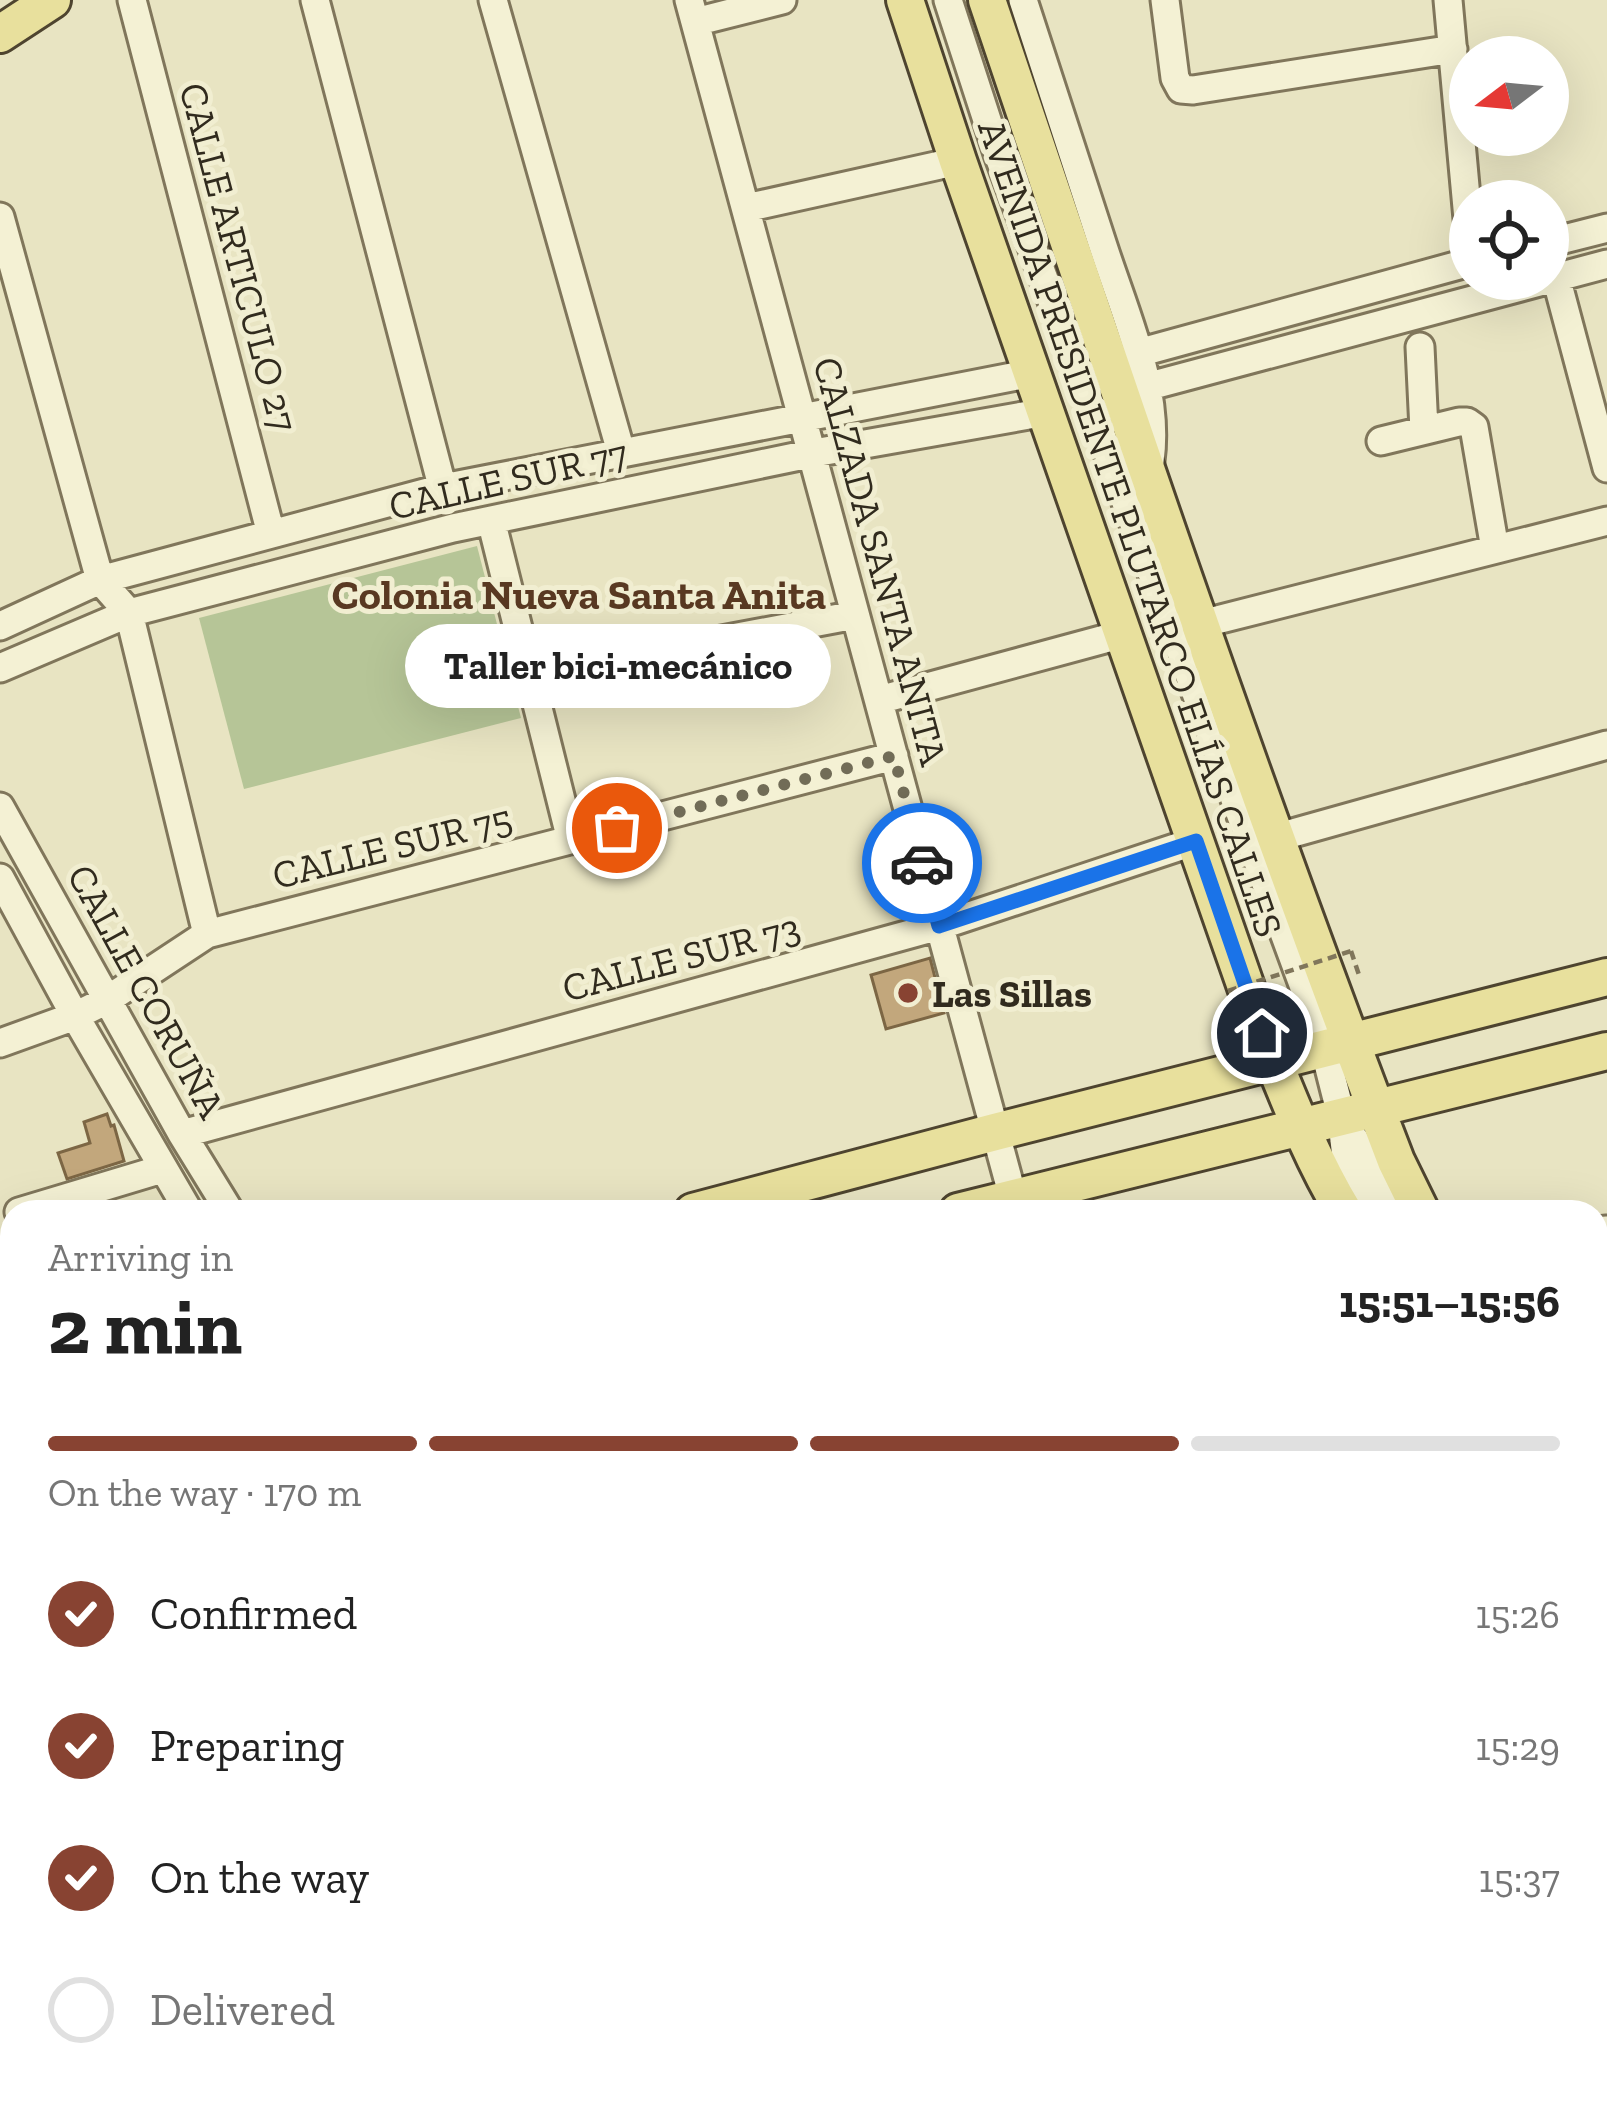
<!DOCTYPE html>
<html lang="en">
<head>
<meta charset="utf-8">
<style>
	body { margin:0; font-family:"Zilla Slab",serif; background:#f6f6f6; color:#222; height:100vh; display:flex; flex-direction:column; font-size:45px; white-space:nowrap }
	* { box-sizing:border-box; margin:0 }
	p { font-size:39px; color:#767676 }
	.icon { flex:none; width:66px; height:66px; fill:none; stroke:currentColor; stroke-width:2; stroke-linecap:round; stroke-linejoin:round }
	.map { position:relative; flex:1; overflow:hidden }
	.drawer { position:absolute; left:0px; top:1200px; width:1608px; height:903px; display:flex; flex-direction:column; background:#fff; border-radius:36px 36px 0 0; box-shadow:0 12px 48px #0002 }
	.drawer>* { flex:none }
	.needle { width:78px; rotate:254deg }
	.buttons { position:absolute; left:1449px; top:36px; display:grid; gap:24px }
	.buttons a { display:grid; place-items:center; width:120px; height:120px; border-radius:50%; background:#fff; box-shadow:0 12px 48px #0002; font-size:60px }
	.pin { position:absolute; display:grid; place-items:center; width:102px; height:102px; color:#fff; margin:-51px; border:6px solid #fff; border-radius:50%; box-shadow:0 3px 12px #0007 }
	.courier { position:absolute; display:grid; place-items:center; width:120px; height:120px; margin:-60px; border:9px solid #1a73e8; border-radius:50%; background:#fff; color:#222; box-shadow:0 3px 15px #0007 }
	.bubble { position:absolute; height:84px; border-radius:42px; background:#fff; box-shadow:0 12px 48px #0002; font-size:39px; font-weight:700; line-height:84px; text-align:center }
	.head em { font-style:normal; font-weight:700 }
	.head div { display:flex; flex-direction:column-reverse }
	.head { display:flex; align-items:center; justify-content:space-between; height:204px; padding:0 48px }
	h1 { font-size:78px; font-weight:700; line-height:90px }
	.bar { display:grid; grid-template-columns:repeat(4,1fr); gap:18px 12px; align-content:center; height:144px; padding:0 48px }
	.bar i { height:15px; border-radius:9px; background:#e0e0e0 }
	.bar .current { background:#884332 }
	.bar p { grid-column:span 4 }
	ol { padding:0 48px; list-style:none }
	li { display:flex; align-items:center; gap:36px; height:132px }
	li p { margin-inline-start:auto }
	li .icon { padding:12px; border-radius:50%; background:#884332; color:#fff; stroke-width:4 }
	li:last-child { color:#767676 }
	li i { width:66px; height:66px; border:6px solid #e0e0e0; border-radius:50% }
	.map>svg:first-child { display:block }
</style>
</head>
<body>
<div class="map">
<svg width="1607" height="2101" viewBox="0 0 1607 2101">
	<rect width="100%" height="100%" fill="#e8e4c2"/>
	<path fill="#b6c597" d="M477,546L521,718L244,789L199,618Z"/>
	<path fill="#c2a77c" stroke="#7c6644" stroke-width="3" d="M930,958L944,1013L886,1029L871,975Z
		M107,1114L111,1126L114,1125L124,1161L67,1179L58,1153L90,1143L84,1122Z"/>
	<g fill="none" stroke-linecap="round" stroke-linejoin="round">
		<g stroke="#80765b" stroke-width="33">
			<path id="minor" d="M132,0L271,534
				M315,0L446,501
				M493,0L621,452
				M689,0L1017,1212
				M948,0L998,154L1319,1028L1341,1115L1346,1157L1370,1212
				M1023,0C1050,82 1077,164 1103,246C1125,314 1160,389 1150,461
				M1165,0L1175,78L1181,89L1193,90L1453,49
				M1448,0L1470,241
				M695,22L782,0
				M746,208L958,161
				M0,217L100,580L129,613L207,934
				M1548,243L1607,228
				M1556,277L1607,468
				M1420,347L1424,430
				M1138,353L1470,262
				M1146,387L1607,264
				M1381,441L1459,422H1467L1474,427L1495,549
				M491,520L571,840
				M1201,624L1607,521
				M0,626L100,580L443,488L1032,373
				M0,668L129,613L453,528L814,453L1046,412
				M530,676L855,615
				M879,700L1123,634
				M0,807L182,1134L230,1212
				M1275,838L1607,745
				M0,878L75,1016L189,1212
				M0,1043L75,1016L107,1000L207,934L894,756
				M182,1134L939,926L1196,841
				M1355,1140L1384,1195L1397,1212
				M19,1212L162,1169
				M1596,1231L1607,1230
				M1596,1454L1607,1462
				M0,1654L12,1651
				M1596,1689L1607,1686
				M0,1837L12,1834
				M1596,1842L1607,1885
				M0,2021L12,2018
				M1596,2065L1607,2064
				M467,2091L470,2101
				M505,2091L507,2101
				M1092,2091L1094,2101
				M1254,2091L1257,2101
				M390,2101L429,2091
				M1312,2101L1392,2091"/>
		</g>
		<g stroke="#4e442f" stroke-width="42">
			<path id="major" d="M905,0L958,161L1262,1033C1287,1094 1310,1156 1344,1212
				M987,0C1118,389 1249,778 1396,1161L1421,1212
				M0,34L52,0
				M693,1212L995,1132L1607,977
				M958,1212L1607,1051
				M0,1395L12,1392
				M1596,1415L1607,1425
				M0,1461L12,1458
				M1596,1499L1607,1507"/>
		</g>
		<path stroke="#80765b" stroke-width="4.5" stroke-dasharray="9 6" stroke-linecap="butt" d="M1351,951L1359,975"/>
		<use href="#minor" stroke="#f4f1d4" stroke-width="27"/>
		<use href="#major" stroke="#e8e09d" stroke-width="36"/>
		<path stroke="#80765b" stroke-width="4.5" stroke-dasharray="9 6" stroke-linecap="butt" d="M1228,991L1351,951"/>
	</g>
	<g fill="none" stroke-linecap="round" stroke-linejoin="round">
		<path stroke="#716c57" stroke-width="12" stroke-dasharray="0 21.6" d="M617,828L894,756L922,863"/>
		<path stroke="#1a73e8" stroke-width="15" d="M922,863L939,926L1196,841L1262,1033"/>
	</g>
	<circle fill="#884332" stroke="#f1eed1" stroke-width="4.5" cx="908" cy="993" r="12"/>
	<g text-anchor="middle" stroke-width="10" stroke-linejoin="round" paint-order="stroke">
		<g font-size="39" fill="#312b1e" stroke="#f1eed1">
			<text transform="translate(239 257) rotate(75)" y="14">CALLE ARTICULO 27</text>
			<text transform="translate(508 479) rotate(-13)" y="14">CALLE SUR 77</text>
			<text transform="translate(1131 528) rotate(71)" y="14">AVENIDA PRESIDENTE PLUTARCO ELÍAS CALLES</text>
			<text transform="translate(881 561) rotate(75)" y="14">CALZADA SANTA ANITA</text>
			<text transform="translate(392 846) rotate(-14)" y="14">CALLE SUR 75</text>
			<text transform="translate(681 957) rotate(-15)" y="14">CALLE SUR 73</text>
			<text transform="translate(147 991) rotate(61)" y="14">CALLE CORUÑA</text>
		</g>
		<g font-size="39" font-weight="bold" fill="#312b1e" stroke="#f1eed1" text-anchor="start">
			<text x="932" y="1007">Las Sillas</text>
		</g>
		<g font-size="42" font-weight="bold" fill="#593922" stroke="#f1eed1">
			<text x="579" y="609">Colonia Nueva Santa Anita</text>
		</g>
	</g>
</svg>
<div class="buttons">
<a><svg class="needle" viewBox="-14 -14 28 28"><path d="M0-13l5 13h-10z" fill="#e53935"/><path d="M0 13l5-13h-10z" fill="#767676"/></svg></a>
<a><svg class="icon" aria-label="locate" viewBox="0 0 24 24"><circle cx="12" cy="12" r="6"/><path d="M12 2v4M12 18v4M2 12h4M18 12h4"/></svg></a>
</div>
<div class="pin" style="left:617px;top:828px;background:#ea580c"><svg class="icon" aria-label="bag" viewBox="0 0 24 24"><path d="M5 8h14l-1 12H6zM9 8a3 3 0 0 1 6 0"/></svg></div>
<div class="pin" style="left:1262px;top:1033px;background:#1f2937"><svg class="icon" aria-label="home" viewBox="0 0 24 24"><path d="M3 11l9-7 9 7M6 9v11h12V9"/></svg></div>
<div class="courier" style="left:922px;top:863px"><svg class="icon" aria-label="car" viewBox="0 0 24 24"><path d="M5 17H2v-5l4-1 3-4h7l3 4 3 1v5h-3M9 17h6M6 11h13"/><circle cx="7" cy="17" r="2"/><circle cx="17" cy="17" r="2"/></svg></div>
<div class="bubble" style="left:405px;top:624px;width:426px">Taller bici-mecánico</div>
<section class="drawer">
<div class="head"><div><h1>2 min</h1><p>Arriving in</p></div><em>15:51–15:56</em></div>
<div class="bar"><i class="current"></i><i class="current"></i><i class="current"></i><i></i><p>On the way · 170 m</p></div>
<ol>
<li><svg class="icon" aria-label="check" viewBox="0 0 24 24"><path d="M5 12l5 5 9-10"/></svg>Confirmed<p>15:26</p></li>
<li><svg class="icon" aria-label="check" viewBox="0 0 24 24"><path d="M5 12l5 5 9-10"/></svg>Preparing<p>15:29</p></li>
<li><svg class="icon" aria-label="check" viewBox="0 0 24 24"><path d="M5 12l5 5 9-10"/></svg>On the way<p>15:37</p></li>
<li><i></i>Delivered</li>
</ol>
</section>
</div>
</body>
</html>
